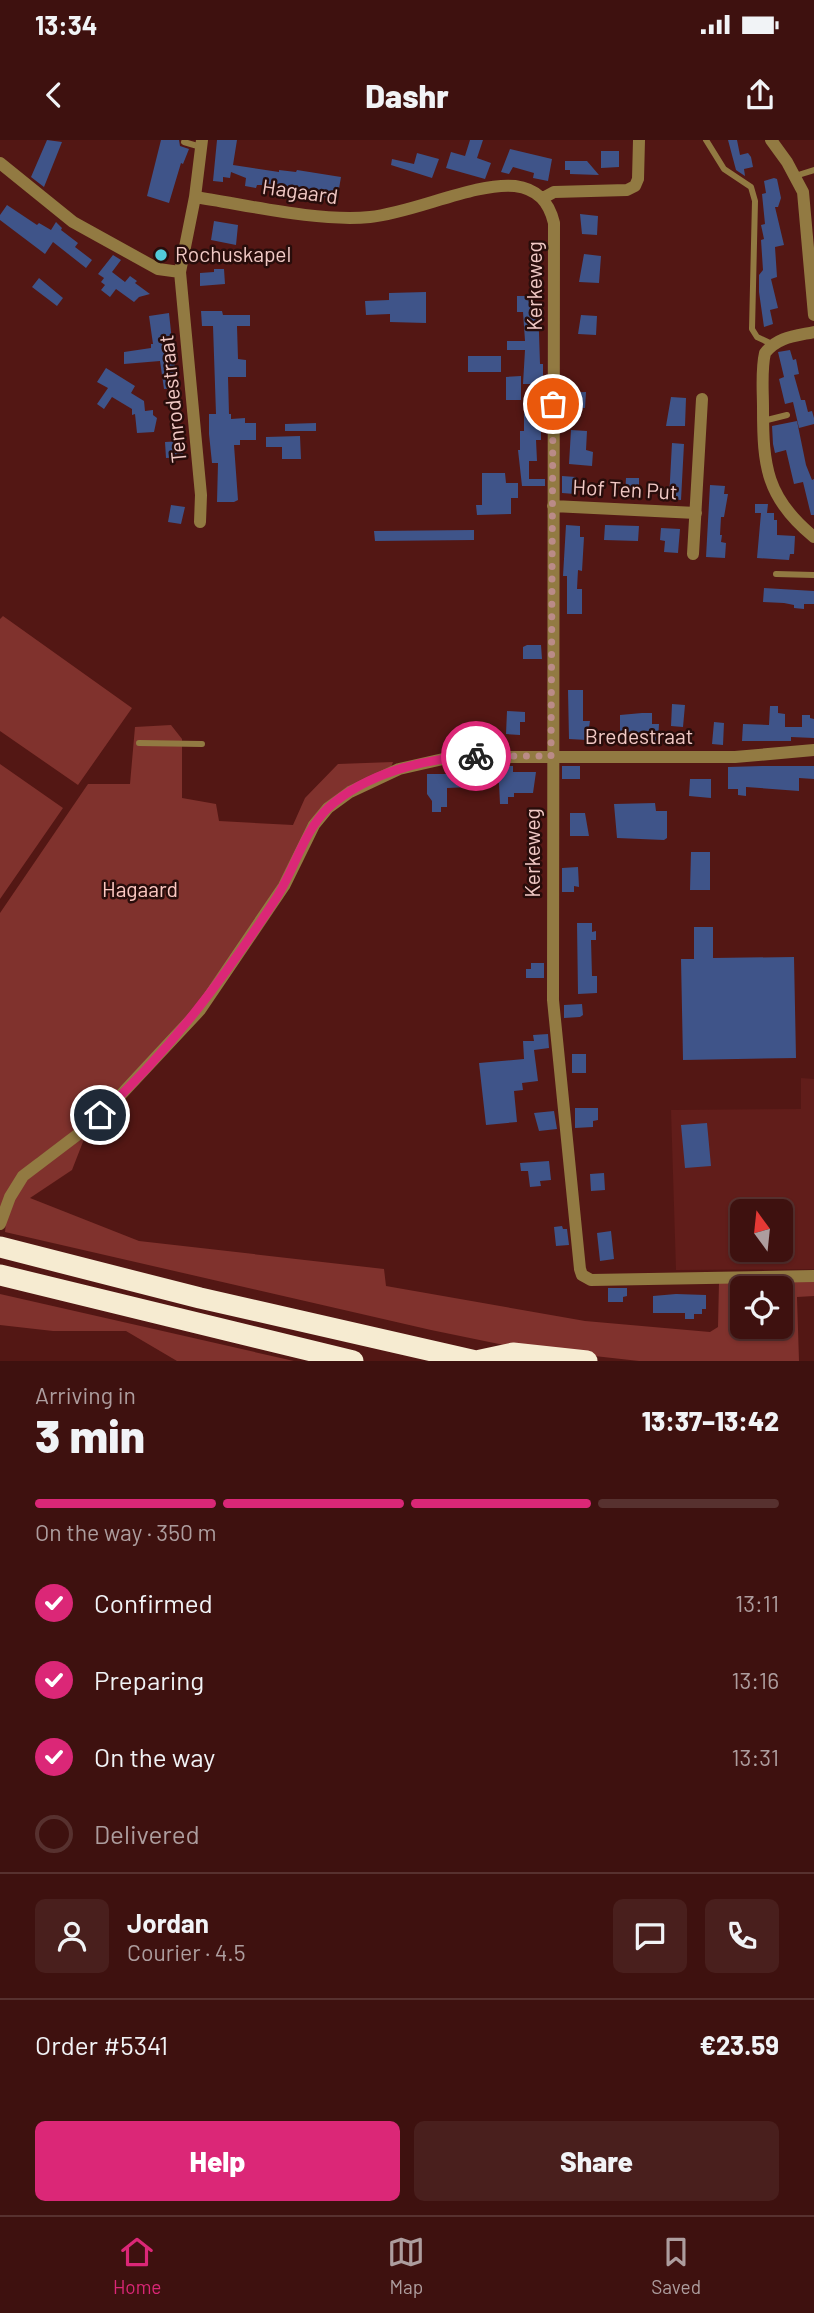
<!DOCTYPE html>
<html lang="en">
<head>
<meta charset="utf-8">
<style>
	body { margin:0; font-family:Barlow,sans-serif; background:#491f1d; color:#f1f3f6; height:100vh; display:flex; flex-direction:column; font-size:26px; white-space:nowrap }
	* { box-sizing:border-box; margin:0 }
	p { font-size:23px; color:#ad9d9e }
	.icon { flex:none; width:38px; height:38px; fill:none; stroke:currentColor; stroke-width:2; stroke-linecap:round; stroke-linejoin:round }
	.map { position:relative; height:1221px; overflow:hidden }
	.side { display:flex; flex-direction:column; background:#3e110f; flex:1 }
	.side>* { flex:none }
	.needle { width:46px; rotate:345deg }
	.buttons { position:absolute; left:730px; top:1059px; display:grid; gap:14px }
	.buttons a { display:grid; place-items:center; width:63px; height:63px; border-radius:10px; background:#3e110f; box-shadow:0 2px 5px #0004,0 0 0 2px #57312f; font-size:35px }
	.pin { position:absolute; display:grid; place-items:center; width:60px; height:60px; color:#fff; margin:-30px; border:4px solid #fff; border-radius:50%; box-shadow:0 2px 7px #0007 }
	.courier { position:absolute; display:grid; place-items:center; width:70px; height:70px; margin:-35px; border:5px solid #db2777; border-radius:50%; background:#fff; color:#222; box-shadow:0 2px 9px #0007 }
	.overview em { font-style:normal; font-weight:800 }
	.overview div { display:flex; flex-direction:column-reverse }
	.overview { display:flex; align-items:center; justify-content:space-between; height:119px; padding:0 35px }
	h1 { font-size:46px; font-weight:800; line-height:52px }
	.bar { display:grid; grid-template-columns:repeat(4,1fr); gap:10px 7px; align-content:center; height:84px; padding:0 35px }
	.bar i { height:9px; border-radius:5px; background:#57312f }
	.bar .selected { background:#db2777 }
	.bar p { grid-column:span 4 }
	.line { display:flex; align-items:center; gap:18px; padding:0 35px; border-top:2px solid #57312f }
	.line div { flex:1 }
	.round { display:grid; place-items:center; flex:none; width:74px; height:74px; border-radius:10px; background:#491f1d }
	ol { padding:0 35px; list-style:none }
	li { display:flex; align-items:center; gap:21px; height:77px }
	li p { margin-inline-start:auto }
	li .icon { padding:7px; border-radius:50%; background:#db2777; color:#fff; stroke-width:4 }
	li:last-child { color:#ad9d9e }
	li i { width:38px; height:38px; border:4px solid #57312f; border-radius:50% }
	.action { display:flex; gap:14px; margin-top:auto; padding:14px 35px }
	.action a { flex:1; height:80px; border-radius:10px; background:#db2777; color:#fff; font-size:28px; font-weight:800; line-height:80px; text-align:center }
	.action a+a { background:#491f1d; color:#f1f3f6 }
	.status { display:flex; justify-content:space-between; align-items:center; height:49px; padding:0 35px; background:#3e110f; direction:ltr }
	.status svg { height:19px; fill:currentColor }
	header { display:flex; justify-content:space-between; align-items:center; height:91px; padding:0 35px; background:#3e110f; font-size:32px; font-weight:800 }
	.tab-bar { display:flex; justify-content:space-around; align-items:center; height:98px; border-top:2px solid #57312f; background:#3e110f; font-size:19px; color:#ad9d9e }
	.tab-bar a { display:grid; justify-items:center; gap:4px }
	.tab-bar .selected { color:#db2777 }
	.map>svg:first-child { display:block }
</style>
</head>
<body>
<div class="status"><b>13:34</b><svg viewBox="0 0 49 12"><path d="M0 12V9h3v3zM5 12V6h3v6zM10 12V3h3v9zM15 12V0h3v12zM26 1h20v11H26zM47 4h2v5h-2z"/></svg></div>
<header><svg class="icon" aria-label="back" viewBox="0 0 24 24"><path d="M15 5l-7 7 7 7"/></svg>Dashr<svg class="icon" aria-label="share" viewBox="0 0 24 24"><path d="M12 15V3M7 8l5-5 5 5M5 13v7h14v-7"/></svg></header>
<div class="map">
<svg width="814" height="1221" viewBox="0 0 814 1221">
	<rect width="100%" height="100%" fill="#531714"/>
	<path fill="#611d1a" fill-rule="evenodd" d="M801,938L814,939V1129L676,1130L671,970L801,969ZM742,1071H780V1110H742Z"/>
	<path fill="#80322d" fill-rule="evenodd" d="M3,476L132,568L78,645L0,591V479Z
		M171,585L182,599V658L216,664L219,681L293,685L305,658L338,624L393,622L390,630L325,665L282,744L195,868L85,984L37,1018L0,1070V773L88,644H130L135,587Z
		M0,624L63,668L0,759Z
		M88,989L72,1030L30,1058L139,1101L384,1129L386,1146L585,1181L710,1192L718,1187L719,1142L814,1140V1156L797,1157L799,1221H639L514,1207L431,1190L5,1092L7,1071L18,1047ZM742,1148H780V1186H742Z
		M0,1154L294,1221H177L126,1191H53L0,1185Z"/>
	<path fill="#3f5489" d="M47,0L62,2L44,47L31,37Z
		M161,0H179L180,6L189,9L183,24L181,23L169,63L147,56Z
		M217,0H237L233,25L279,32V30L296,32L297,30L341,37L337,60L263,43L262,45H257L256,48L245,46L246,38L231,32L230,38L223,37V42L213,41Z
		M470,0H483L477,18L491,23L485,39L446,28L451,12L465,16Z
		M728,0H737L740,15L748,13L751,17L753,27L744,29L745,36L736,30Z
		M510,9L552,19L548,41L533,38L534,33L513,27L509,34L501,32Z
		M601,11H619V27L601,28Z
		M417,13L439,19L432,38L391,25L392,19L414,24Z
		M565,21H587L599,35L570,34V30H565Z
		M774,38L777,39L781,58L778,67H775L784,105L775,107L777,137L771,139L778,168L770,170L773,184L764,187L759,152V135L763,130L761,100L764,99L761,85L765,84L762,54L766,53L764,41Z
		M7,65L37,85L39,83L51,90L56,82L62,88L61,90L78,103L75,107L92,120L86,128L53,102L45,114L0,80V75Z
		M580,74L598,76L597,95L582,94Z
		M214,81L238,85L236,105L211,100Z
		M584,114L601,116L599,143L579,142Z
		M113,115L121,120L112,132L125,142L130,136L137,141L135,143L150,154L139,157L134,162L116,149L110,157L101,150L105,145L101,142L104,138L98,134Z
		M214,129H224L225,144L200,146V133L214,132Z
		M39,138L63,158L57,166L32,147Z
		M426,152V183L390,182V174L366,175L365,161L389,160V153Z
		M517,156H533V163H538L540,224H543V244H523L525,210H507V201H525L523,172H517Z
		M201,171H222L223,175H250V186H237L238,219L246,220V237H228L229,274H231V279L245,278V283H256V300H240V305H234L238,360L234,362H217L218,323H212L209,294V274H216L213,186H202Z
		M169,173L177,248L164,249L160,221L124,224V212L151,208V204H153L149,176Z
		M581,175L597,176L596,195L578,194Z
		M790,210L793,220L796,219L799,234L794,235L801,260H805L808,272L812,271L814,278V284L799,288L793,262L785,264L779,239L784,237L778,212Z
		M468,216H501V232H468Z
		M106,228L135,246L131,253L144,261L145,271L153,270V275L157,278L154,292L137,293L135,274L132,275V269L112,257L104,269L97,264L108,248L97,242Z
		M521,236V260H506V237Z
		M586,252L585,268L563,267V253Z
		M671,257L686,258L685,286H666Z
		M524,268H541V300H536L537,321H529V339H545V346H522L518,310H520V291H524Z
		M797,281L806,325L812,340L814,339V375H811L803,342L794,344L786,310L775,313L773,304L772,286Z
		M316,283V291H285V284Z
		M571,290L587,291L586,310L593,312L592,326L569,324Z
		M300,296L301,319H282V307H266V297Z
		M182,301L183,317L166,318L165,302Z
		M672,303L684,304L681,360L669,359Z
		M482,333H505L506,343H518V358H511V374L477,375L476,365H482Z
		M562,336L576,337L575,354L562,353Z
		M626,338H639V357L625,355Z
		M710,345L725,346L724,354H728L724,377H721L720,395H722L721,402L726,403L725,418L706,417Z
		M755,364H768L767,373H774V380H777V395L795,396L794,414H790L789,420L757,418L761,373H755Z
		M171,365L185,367L181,384L168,382Z
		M566,385L580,386V397H584L582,431L578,430L577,449H582V474H567V436H563Z
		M605,385L639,386L638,401L604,400Z
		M661,388L680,389L678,413L664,412L665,401L660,400Z
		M474,390V400L375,401L374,391Z
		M764,448L814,451V464H804V469L794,468V465L784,463L763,462Z
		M527,505H541L542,519H523V507Z
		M568,550H583V581H590L587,600L569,599Z
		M672,564L685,565L683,587L671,586Z
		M770,566H778V573L785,574V587H802V575H810V578L814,579V598L791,597V601H742L743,584L769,585Z
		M507,571L525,572V582H520V595L506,594Z
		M642,573H652V584H659L658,603H649L647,599H620V575Z
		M714,582L724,583L723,605L712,604Z
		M472,626H513V632H536L533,653H514V657H508V664H500L499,643H469L470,647L447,648V667H441V672H432V661L427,654V634H449V631L464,630L472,628Z
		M562,626H580V639H562Z
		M762,626H814V639L799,638V651L746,647V656L738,655V649H728V627Z
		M690,639H711V658L689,656Z
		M655,663L656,671H667V698L664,700L617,698L614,664Z
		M570,673H585L589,696H570Z
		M691,712H710V750H690Z
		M578,727L579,747L574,746V752H562V728Z
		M577,783H592V792L596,791V800H591L592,836H597V853L578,854Z
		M694,787H713V818L794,817L796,918L683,920L681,819H694Z
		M531,823H544V838H526V829H531Z
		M582,864L583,875L580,877L564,878V865Z
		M548,894L549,908L534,910L538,941L522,943L523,950L514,951L517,982L486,985L479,923L524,919L523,901H534L533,895Z
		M572,914H586V933H572Z
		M575,968H598V980L593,981V987L575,988Z
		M554,971L557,989L539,991L534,973Z
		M707,983L711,1026L685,1028L681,985Z
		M549,1021L551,1040L540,1041L541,1046L530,1047L528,1031H521L520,1023Z
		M604,1033L605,1050L591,1051L590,1034Z
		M562,1086L563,1089H567L569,1105L556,1106L554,1087Z
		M611,1091L614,1119L600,1121L597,1093Z
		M608,1148H627V1156L623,1157V1162H608Z
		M676,1154L706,1155V1169H702V1174H694V1179H685V1173H653V1156Z"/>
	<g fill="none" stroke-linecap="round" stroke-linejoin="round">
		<path stroke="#927a42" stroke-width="6" d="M706,0L724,29L751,47L755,61L752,189L757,197L772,204
			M184,2L201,7
			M795,36L814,30
			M763,281L787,275
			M776,434L814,435
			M139,603L202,604"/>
		<path stroke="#927a42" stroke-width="12" d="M771,0L787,22L803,52L814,175
			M0,23L73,82L158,129L180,132
			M195,57L202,0
			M543,58L554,52L627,50L635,46L638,39L639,0
			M814,192C795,196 777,197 765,213C761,230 763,250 763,268C763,326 766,358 814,397
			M553,366L696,373
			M200,382L201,355L180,132L195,57C248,65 317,82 370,77C413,73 476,42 515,46C538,49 549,62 554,83L553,860L580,1129L582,1135L591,1140L814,1136
			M693,414L702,259
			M0,1084L10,1057L23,1036L85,989L116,960L200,870L284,746L314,685L328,668L350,652L399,629L452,617H735L814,610"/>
		<path stroke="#f6ebd1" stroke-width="21" d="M0,1107L200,1158L476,1221
			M0,1135L353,1221
			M476,1221L513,1213L587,1221"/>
	</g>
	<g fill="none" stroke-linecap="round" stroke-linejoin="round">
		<path stroke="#ba8b87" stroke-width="7" stroke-dasharray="0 12.6" d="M476,616H551L553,264"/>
		<path stroke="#db2777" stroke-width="9" d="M100,975C169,912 224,838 275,760C294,731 303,692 328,668C366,633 426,618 476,616"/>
	</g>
	<circle fill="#52cbda" stroke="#280d0b" stroke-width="2.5" cx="161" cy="115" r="7"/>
	<g text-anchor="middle" stroke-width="5" stroke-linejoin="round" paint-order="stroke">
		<g font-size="21" fill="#f1c9c5" stroke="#280d0b">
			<text transform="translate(300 52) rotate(8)" y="7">Hagaard</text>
			<text transform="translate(535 146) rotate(-90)" y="7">Kerkeweg</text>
			<text transform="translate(173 259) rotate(-96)" y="7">Tenrodestraat</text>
			<text transform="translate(625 350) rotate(3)" y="7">Hof Ten Put</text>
			<text x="639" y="604">Bredestraat</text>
			<text transform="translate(533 713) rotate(-90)" y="7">Kerkeweg</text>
		</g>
		<g font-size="21" fill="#f1c9c5" stroke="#280d0b" text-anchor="start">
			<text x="175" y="122">Rochuskapel</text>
		</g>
		<g font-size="21" fill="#fcc8c2" stroke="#280d0b">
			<text x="140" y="757">Hagaard</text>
		</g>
	</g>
</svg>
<div class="buttons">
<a><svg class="needle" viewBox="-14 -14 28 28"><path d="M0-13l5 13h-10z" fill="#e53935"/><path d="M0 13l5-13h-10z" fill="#ad9d9e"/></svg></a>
<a><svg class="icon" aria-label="locate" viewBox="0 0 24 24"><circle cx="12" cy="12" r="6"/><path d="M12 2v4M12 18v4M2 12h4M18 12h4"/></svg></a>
</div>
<div class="pin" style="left:553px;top:264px;background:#ea580c"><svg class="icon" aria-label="bag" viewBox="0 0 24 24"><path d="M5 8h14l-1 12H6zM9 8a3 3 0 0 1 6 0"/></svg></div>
<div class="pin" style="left:100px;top:975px;background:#1f2937"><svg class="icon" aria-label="home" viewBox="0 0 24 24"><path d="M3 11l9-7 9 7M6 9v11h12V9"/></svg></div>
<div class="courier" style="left:476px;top:616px"><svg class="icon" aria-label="bike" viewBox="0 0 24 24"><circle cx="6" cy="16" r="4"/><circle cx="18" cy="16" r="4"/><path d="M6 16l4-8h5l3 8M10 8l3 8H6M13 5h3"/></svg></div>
</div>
<section class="side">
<div class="overview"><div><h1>3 min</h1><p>Arriving in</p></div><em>13:37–13:42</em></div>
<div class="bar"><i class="selected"></i><i class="selected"></i><i class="selected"></i><i></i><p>On the way · 350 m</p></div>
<ol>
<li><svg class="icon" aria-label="check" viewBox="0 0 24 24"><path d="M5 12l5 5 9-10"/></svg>Confirmed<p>13:11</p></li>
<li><svg class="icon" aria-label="check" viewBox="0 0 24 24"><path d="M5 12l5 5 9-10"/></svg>Preparing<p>13:16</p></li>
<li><svg class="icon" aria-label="check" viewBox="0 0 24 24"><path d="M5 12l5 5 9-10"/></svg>On the way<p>13:31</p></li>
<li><i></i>Delivered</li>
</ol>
<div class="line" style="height:126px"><a class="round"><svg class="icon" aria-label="person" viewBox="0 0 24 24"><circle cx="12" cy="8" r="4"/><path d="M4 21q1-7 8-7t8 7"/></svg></a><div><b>Jordan</b><p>Courier · 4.5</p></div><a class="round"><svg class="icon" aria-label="chat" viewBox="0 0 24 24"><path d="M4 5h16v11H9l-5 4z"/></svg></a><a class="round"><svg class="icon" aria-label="phone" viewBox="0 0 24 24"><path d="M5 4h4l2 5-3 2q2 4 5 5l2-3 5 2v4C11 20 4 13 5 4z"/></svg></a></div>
<div class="line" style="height:91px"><div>Order #5341</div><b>€23.59</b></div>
<div class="action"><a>Help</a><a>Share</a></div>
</section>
<nav class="tab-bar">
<a class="selected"><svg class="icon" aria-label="home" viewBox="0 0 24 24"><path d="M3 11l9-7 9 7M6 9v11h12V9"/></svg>Home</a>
<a><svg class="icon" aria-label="map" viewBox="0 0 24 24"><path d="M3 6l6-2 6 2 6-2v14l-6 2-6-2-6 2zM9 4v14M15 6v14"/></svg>Map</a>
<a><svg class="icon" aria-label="saved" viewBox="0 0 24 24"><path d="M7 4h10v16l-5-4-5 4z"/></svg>Saved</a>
</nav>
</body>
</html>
